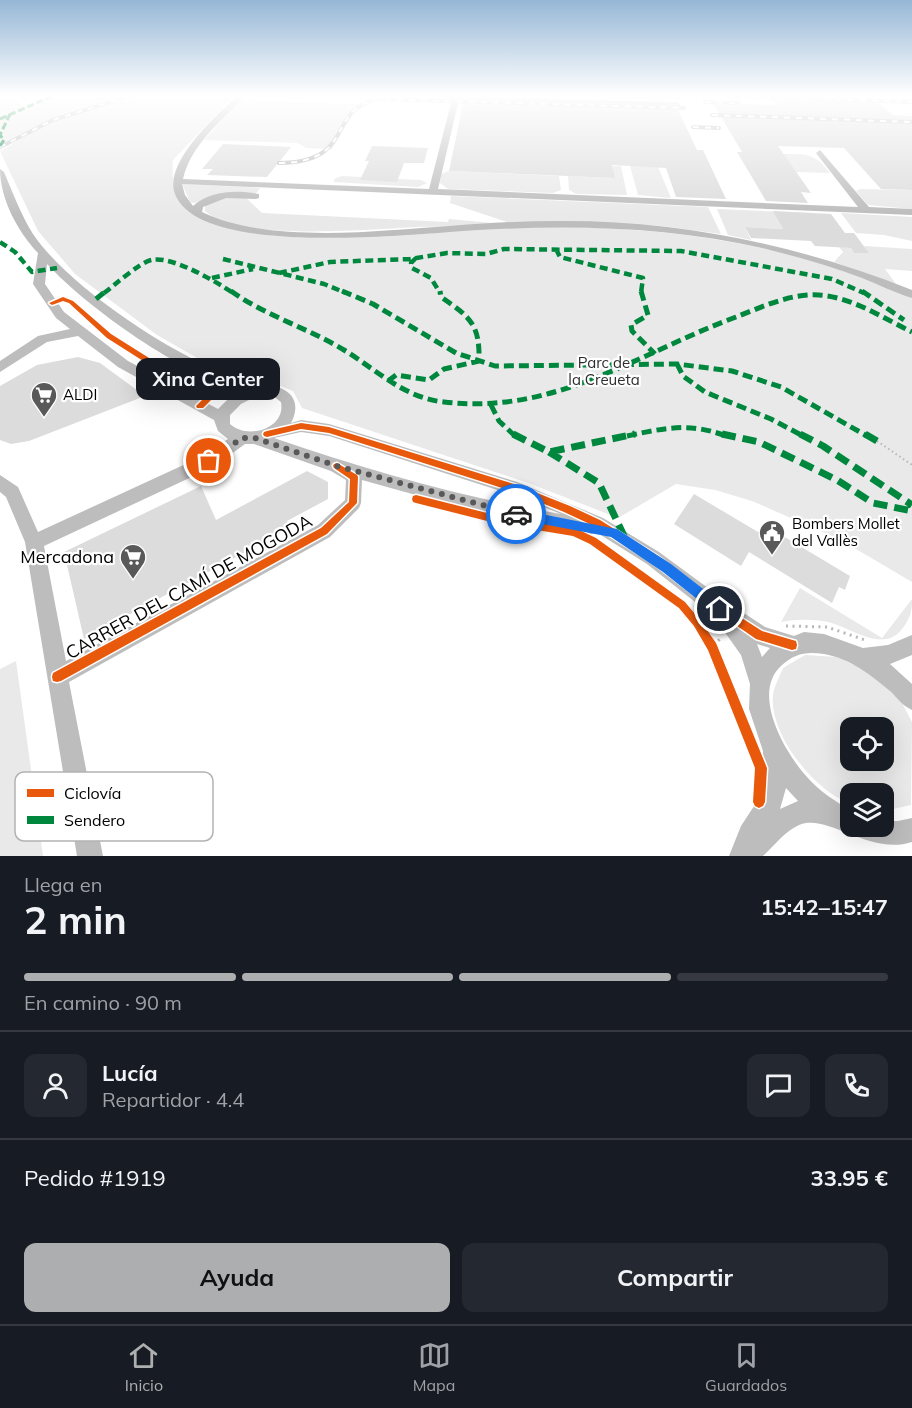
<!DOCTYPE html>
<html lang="es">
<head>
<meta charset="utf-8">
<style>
	body { margin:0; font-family:Mulish,sans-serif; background:#242831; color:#f1f3f6; height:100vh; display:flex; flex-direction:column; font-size:22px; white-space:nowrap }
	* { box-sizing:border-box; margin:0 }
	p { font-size:20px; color:#9ea1a6 }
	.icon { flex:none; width:33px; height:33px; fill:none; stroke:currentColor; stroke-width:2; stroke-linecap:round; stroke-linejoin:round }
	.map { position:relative; height:856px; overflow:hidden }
	.sheet { display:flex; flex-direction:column; background:#171b24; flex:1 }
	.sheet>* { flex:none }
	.tools { position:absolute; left:840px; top:717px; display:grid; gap:12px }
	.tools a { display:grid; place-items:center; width:54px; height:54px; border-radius:12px; background:#171b24; box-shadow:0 6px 24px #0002; font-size:30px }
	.pin { position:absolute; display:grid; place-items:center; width:51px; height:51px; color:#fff; margin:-26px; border:3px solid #fff; border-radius:50%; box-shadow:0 2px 6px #0007 }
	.courier { position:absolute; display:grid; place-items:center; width:60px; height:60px; margin:-30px; border:4px solid #1a73e8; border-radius:50%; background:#fff; color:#222; box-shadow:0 2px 8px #0007 }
	.bubble { position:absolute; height:42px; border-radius:12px; background:#171b24; box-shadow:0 6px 24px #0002; font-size:20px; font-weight:700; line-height:42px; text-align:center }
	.summary em { font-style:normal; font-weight:700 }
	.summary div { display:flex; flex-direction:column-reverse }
	.summary { display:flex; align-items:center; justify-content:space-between; height:102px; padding:0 24px }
	h1 { font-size:39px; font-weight:700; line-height:45px }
	.bar { display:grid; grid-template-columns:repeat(4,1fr); gap:9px 6px; align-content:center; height:72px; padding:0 24px }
	.bar i { height:8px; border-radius:4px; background:#363941 }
	.bar .current { background:#adaeaf }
	.bar p { grid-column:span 4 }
	.line { display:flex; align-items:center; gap:15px; padding:0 24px; border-top:2px solid #363941 }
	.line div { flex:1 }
	.round { display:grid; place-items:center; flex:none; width:63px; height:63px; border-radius:12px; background:#242831 }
	.button { display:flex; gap:12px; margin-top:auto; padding:12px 24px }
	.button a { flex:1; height:69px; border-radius:12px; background:#adaeaf; color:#111; font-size:24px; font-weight:700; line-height:69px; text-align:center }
	.button a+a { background:#242831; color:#f1f3f6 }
	.menu { display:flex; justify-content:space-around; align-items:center; height:84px; border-top:2px solid #363941; background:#171b24; font-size:16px; color:#9ea1a6 }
	.menu a { display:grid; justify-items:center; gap:3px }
	.menu .current { color:#adaeaf }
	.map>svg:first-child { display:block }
</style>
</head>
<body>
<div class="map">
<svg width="912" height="856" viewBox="0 0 912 856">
	<rect width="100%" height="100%" fill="#fff"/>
	<path fill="#e9e9e9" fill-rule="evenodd" d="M0,96H15L13,98L22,106L50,96H122L60,115L0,144Z
		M234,96L173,160C170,199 183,214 220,225C292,248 397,233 473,229C626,221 771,234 912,298V582L839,539L752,501L715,490L676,484L618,518L531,484L302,408L293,391L270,382L241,383L157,335L75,274L38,231L0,151L47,124L129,97Z
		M240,100L359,104L332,149L306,148L298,143L204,140Z
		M783,154C808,154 814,153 830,173L796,172Z
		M612,166H621L627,195L576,194L569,190L568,176L614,178Z
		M630,166L658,167L671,198L638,195Z
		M449,171L559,176L561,190L553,193L448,189L440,183L441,174Z
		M342,176L421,180L427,183L418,187L334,182V179Z
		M182,184L260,188L256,194L235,193L194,203L190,202Z
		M860,189L912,190V209L868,205L856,191Z
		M451,196L708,207L721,234L662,226L574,222L510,223L450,203Z
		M245,197L262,213L448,222L449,219L492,223C469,228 442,226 418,227C372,229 238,242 205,211V206L220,198Z
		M717,209L811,213L777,218L783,229L745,227L751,240L728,235Z
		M841,213L912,217V241L884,235L856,233Z
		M864,246L912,249V271L885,269L896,284L834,262L843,252L839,247L851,248L854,253H868Z
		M800,588L882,638L912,599C912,613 910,618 902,629C883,654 850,627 828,622C812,619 796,619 781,622Z
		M805,655L837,657L871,673L902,703L912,722L911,805L884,811V794H850V803C815,792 769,734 773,695C774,686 780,676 783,668ZM850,728H884V760H850Z
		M16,661L43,856H0V669Z"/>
	<path fill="#dcdcdc" d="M557,96H671L672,100L557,97Z
		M771,99L878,102L893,115L912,116V190L881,189L844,148L778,146L811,193L801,192L808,203L766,201L737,152H742L713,103L776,105Z
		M463,104L677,108L697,150H703L726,199L676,197L666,168L612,165L615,178L449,171Z
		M223,144L291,147L267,177L207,175L213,169H202Z
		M372,146L428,148L424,163H404L397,182L360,180L369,161H365Z
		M773,211L831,214L845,233H854L869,253H854L851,248L815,246L811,241L751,238L745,227L783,229Z
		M78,357L100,363L145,396L29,441L11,444L0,440V386L37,365Z
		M307,471L328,482V499L287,521L290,528L84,639L64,552L201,486L216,520Z
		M694,494L758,532L763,524L850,576L845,590L839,587L832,603L749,552L741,566L674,524Z"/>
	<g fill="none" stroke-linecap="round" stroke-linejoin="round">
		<path stroke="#b8b8b8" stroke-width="2" stroke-dasharray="1.5 3" stroke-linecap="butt" d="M877,441L912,465"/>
		<path stroke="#b8b8b8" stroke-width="3" stroke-dasharray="2 4.5" stroke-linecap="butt" d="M786,626L827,627L865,640
			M709,650L722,637"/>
		<path fill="#bdbdbd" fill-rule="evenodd" d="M237,96H245C222,121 191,144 183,179L429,189L452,99L440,96L678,102L681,106L459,99L438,189L858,207L816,153L820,150L869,207L912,209V215L182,184L185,195L193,206C211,190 238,190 259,194V198L256,199L226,198L203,207L202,212C267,244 378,231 449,226C485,223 522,221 558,221C680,220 799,245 912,290V298C895,293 878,284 862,278C831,266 798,257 766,249C659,224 547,224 438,233C385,236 198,254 175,194C163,163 216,116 237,96Z
			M0,169L4,172C13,193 21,215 33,234C67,284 157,344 212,368C221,372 232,377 242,379C256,383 274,383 286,391C298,399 297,412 291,423L301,420L329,424L517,482L603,518L659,552L727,602L765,627L794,636L804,632L824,634L863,648L888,645L912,635V655L890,664L912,684V710C903,706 898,699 891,692C873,676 849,658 824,654C806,651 794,654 782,665C750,693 785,753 807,777C819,791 835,801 850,810V826H884V821H898L912,818V842C869,856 828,813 799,825C785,831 774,846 763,856H729L741,826L760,797L762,787L763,751L749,709L750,684L741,655L714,617L647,564L596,532L590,535L509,521L362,480L361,503L359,508L330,537L69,682L103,856H77L25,542L6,497L0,492V475L18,487L38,532L203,456L228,439L218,431L214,420L118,367L78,336L47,342L0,372V361L38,336L70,329L56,318L33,284L38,253C18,232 0,199 0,169ZM47,264C90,310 182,375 243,390L231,396L218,409L128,361L64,312L45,284ZM261,394L273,396L281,402C286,429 247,440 230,424V415L241,404ZM301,432L329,436L513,495L561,514C464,498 367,470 274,438ZM245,444H254L331,471L346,480L345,500L318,525L66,661L44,546L215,466ZM757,644L770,648L762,657ZM786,788L798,801L780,809Z"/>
		<g stroke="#bdbdbd" stroke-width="4">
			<path id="rail" d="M728,96L912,102
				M675,97H679
				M705,102L738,103
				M712,115L912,122
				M693,127L719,128
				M0,147L53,120L129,96
				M279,163C356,162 325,113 376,99L684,108"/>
		</g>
		<use href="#rail" stroke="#fff" stroke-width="2" stroke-dasharray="6" stroke-linecap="butt"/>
		<path stroke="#00873e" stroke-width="3" stroke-dasharray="7 3" stroke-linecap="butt" d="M0,119L52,96
			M0,146L4,140L0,135L10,114"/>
		<path stroke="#00873e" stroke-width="4.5" stroke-dasharray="8 4.5" stroke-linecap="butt" d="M0,242L15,252L32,272L57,268
			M556,249L560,257L643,278L641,293
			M416,258L411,263L412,268L431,278L440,293
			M223,259L324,284L346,293
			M279,273L330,262L410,259L447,253L486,254L504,249L681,251L832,279L864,293
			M212,278L253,269
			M104,293C115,285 139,263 151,260C171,255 217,282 233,293"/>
		<path stroke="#00873e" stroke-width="5" stroke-dasharray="10 5" stroke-linecap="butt" d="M231,291C266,316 308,328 344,350C377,370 404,398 444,402C556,415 636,354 736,317C762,307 791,293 819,295C852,297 883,318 912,332
			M342,291L373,304L456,353L495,366L677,364L732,371L781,387L867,436
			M641,291L648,315L631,325L632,331L655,354
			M862,291L904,320
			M96,299L106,291
			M677,364L683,376L705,392L771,419L803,436
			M388,381L396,375L429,380L444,369L479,361C480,324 470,317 441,297L440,291
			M491,405L499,421L515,436
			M627,436C665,428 689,422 726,436"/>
		<path stroke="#00873e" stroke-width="7" stroke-dasharray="14 7" stroke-linecap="butt" d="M513,434L549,452L635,434
			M722,434L759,442L837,480L873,503L912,511
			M800,434L823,446L912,505
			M865,434L877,441
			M549,452L599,483L625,538"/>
		<g stroke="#fff" stroke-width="3">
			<path id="cycleway" d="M63,297L73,301L111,334L211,397L212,399L203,408H197L196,406L203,399L107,338L69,303L63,301L52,305L49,303Z
				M301,423L329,427L517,485L570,506L600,520L656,555L723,606L762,631L796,641L797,645L796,649L792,650L756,639L717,612L650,561L594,526L564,512L515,492L329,433L301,429L267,437L264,436L263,434L264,432L267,431Z
				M337,463L357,475L358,477L357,503L327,534L61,681L57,682L53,681L52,677L53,673L321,528L349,502L350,479L334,468L333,466L334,464Z
				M416,495L495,515L577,529L596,538L685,602L700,620L716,643L767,768L765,802L763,806L759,808L755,806L753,802L755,768L708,650L694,626L679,608L590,544L573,536L495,523L416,503L413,502L412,499L413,496Z"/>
		</g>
		<use href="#cycleway" fill="#e8590c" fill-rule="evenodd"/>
	</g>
	<linearGradient id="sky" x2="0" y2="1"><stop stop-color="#96b7d6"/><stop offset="0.44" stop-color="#fff"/><stop offset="1" stop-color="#fff" stop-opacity="0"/></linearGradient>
	<rect width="912" height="216" fill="url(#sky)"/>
	<path fill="#1a73e8" d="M516,509L617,529L671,564L724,605V614H716L663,572L611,537L516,519L511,514Z"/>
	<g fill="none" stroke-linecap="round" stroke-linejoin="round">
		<path stroke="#595959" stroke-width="6" stroke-dasharray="0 10.8" d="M209,461L242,438H255L337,466L516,514"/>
	</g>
	<defs>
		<g id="supermarket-pin" transform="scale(1.35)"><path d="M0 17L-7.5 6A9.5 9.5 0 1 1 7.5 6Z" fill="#595959" stroke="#fff"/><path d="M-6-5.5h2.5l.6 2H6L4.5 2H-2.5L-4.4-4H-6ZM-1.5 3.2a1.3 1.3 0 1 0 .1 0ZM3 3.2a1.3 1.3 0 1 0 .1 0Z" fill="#fff"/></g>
		<g id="civic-pin" transform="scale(1.35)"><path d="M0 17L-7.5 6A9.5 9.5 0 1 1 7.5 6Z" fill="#595959" stroke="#fff"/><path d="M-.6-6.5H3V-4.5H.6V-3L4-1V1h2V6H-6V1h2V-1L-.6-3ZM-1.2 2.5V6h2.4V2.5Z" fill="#fff"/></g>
	</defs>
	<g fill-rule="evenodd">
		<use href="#supermarket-pin" x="44" y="395"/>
		<use href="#civic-pin" x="772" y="533"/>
		<use href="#supermarket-pin" x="133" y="557"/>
	</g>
	<g text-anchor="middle" stroke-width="4.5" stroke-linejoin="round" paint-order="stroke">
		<g font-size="15" fill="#2e2e2e" stroke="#fff">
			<text x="604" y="368">Parc de<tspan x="604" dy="17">la Creueta</tspan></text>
		</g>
		<g font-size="15" fill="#000" stroke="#fff" text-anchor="start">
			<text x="63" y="400">ALDI</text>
			<text x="792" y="529">Bombers Mollet<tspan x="792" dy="17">del Vallès</tspan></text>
		</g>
		<g font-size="18" fill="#000" stroke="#fff" text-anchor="end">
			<text x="114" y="563">Mercadona</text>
		</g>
		<g font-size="18" fill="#000" stroke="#fff">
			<text transform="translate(189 587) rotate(-29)" y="6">CARRER DEL CAMÍ DE MOGODA</text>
		</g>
	</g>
	<rect x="15" y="772" width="198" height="69" rx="9" fill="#fff" stroke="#b2b2b2" stroke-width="1.5"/>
	<rect x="27" y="789" width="27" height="8" fill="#e8590c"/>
	<rect x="27" y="816" width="27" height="8" fill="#00873e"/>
	<g font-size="16" fill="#000">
		<text x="64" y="799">Ciclovía</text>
		<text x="64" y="826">Sendero</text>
	</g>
</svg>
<div class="tools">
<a><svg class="icon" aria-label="locate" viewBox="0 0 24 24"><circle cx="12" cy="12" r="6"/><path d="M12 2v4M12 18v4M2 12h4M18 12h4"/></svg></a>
<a><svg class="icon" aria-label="layers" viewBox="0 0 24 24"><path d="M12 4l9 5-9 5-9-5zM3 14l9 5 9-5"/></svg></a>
</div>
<div class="pin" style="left:209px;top:461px;background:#ea580c"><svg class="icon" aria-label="bag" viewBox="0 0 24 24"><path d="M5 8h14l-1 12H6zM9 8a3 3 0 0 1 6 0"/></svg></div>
<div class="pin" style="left:720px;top:609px;background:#1f2937"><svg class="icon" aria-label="home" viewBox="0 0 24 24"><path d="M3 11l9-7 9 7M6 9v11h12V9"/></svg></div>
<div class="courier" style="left:516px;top:514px"><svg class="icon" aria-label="car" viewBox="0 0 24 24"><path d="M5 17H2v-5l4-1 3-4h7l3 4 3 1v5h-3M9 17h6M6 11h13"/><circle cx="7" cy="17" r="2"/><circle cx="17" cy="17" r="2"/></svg></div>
<div class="bubble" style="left:136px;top:358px;width:144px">Xina Center</div>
</div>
<section class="sheet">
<div class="summary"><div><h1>2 min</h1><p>Llega en</p></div><em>15:42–15:47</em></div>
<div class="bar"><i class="current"></i><i class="current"></i><i class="current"></i><i></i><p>En camino · 90 m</p></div>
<div class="line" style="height:108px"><a class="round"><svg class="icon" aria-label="person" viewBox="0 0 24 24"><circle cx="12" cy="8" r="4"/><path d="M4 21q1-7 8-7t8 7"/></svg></a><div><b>Lucía</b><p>Repartidor · 4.4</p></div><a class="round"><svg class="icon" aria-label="chat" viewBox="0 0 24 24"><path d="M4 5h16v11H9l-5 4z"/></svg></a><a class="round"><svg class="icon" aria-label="phone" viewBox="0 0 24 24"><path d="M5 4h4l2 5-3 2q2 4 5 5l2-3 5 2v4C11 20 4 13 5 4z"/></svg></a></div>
<div class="line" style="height:78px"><div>Pedido #1919</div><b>33.95 €</b></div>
<div class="button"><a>Ayuda</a><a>Compartir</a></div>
</section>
<nav class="menu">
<a class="current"><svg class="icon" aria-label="home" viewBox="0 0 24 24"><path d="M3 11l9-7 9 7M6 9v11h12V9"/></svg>Inicio</a>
<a><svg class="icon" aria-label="map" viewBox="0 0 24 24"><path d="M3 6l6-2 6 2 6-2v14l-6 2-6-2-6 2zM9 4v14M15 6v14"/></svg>Mapa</a>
<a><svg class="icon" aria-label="saved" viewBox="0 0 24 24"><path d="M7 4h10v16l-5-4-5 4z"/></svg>Guardados</a>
</nav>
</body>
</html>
